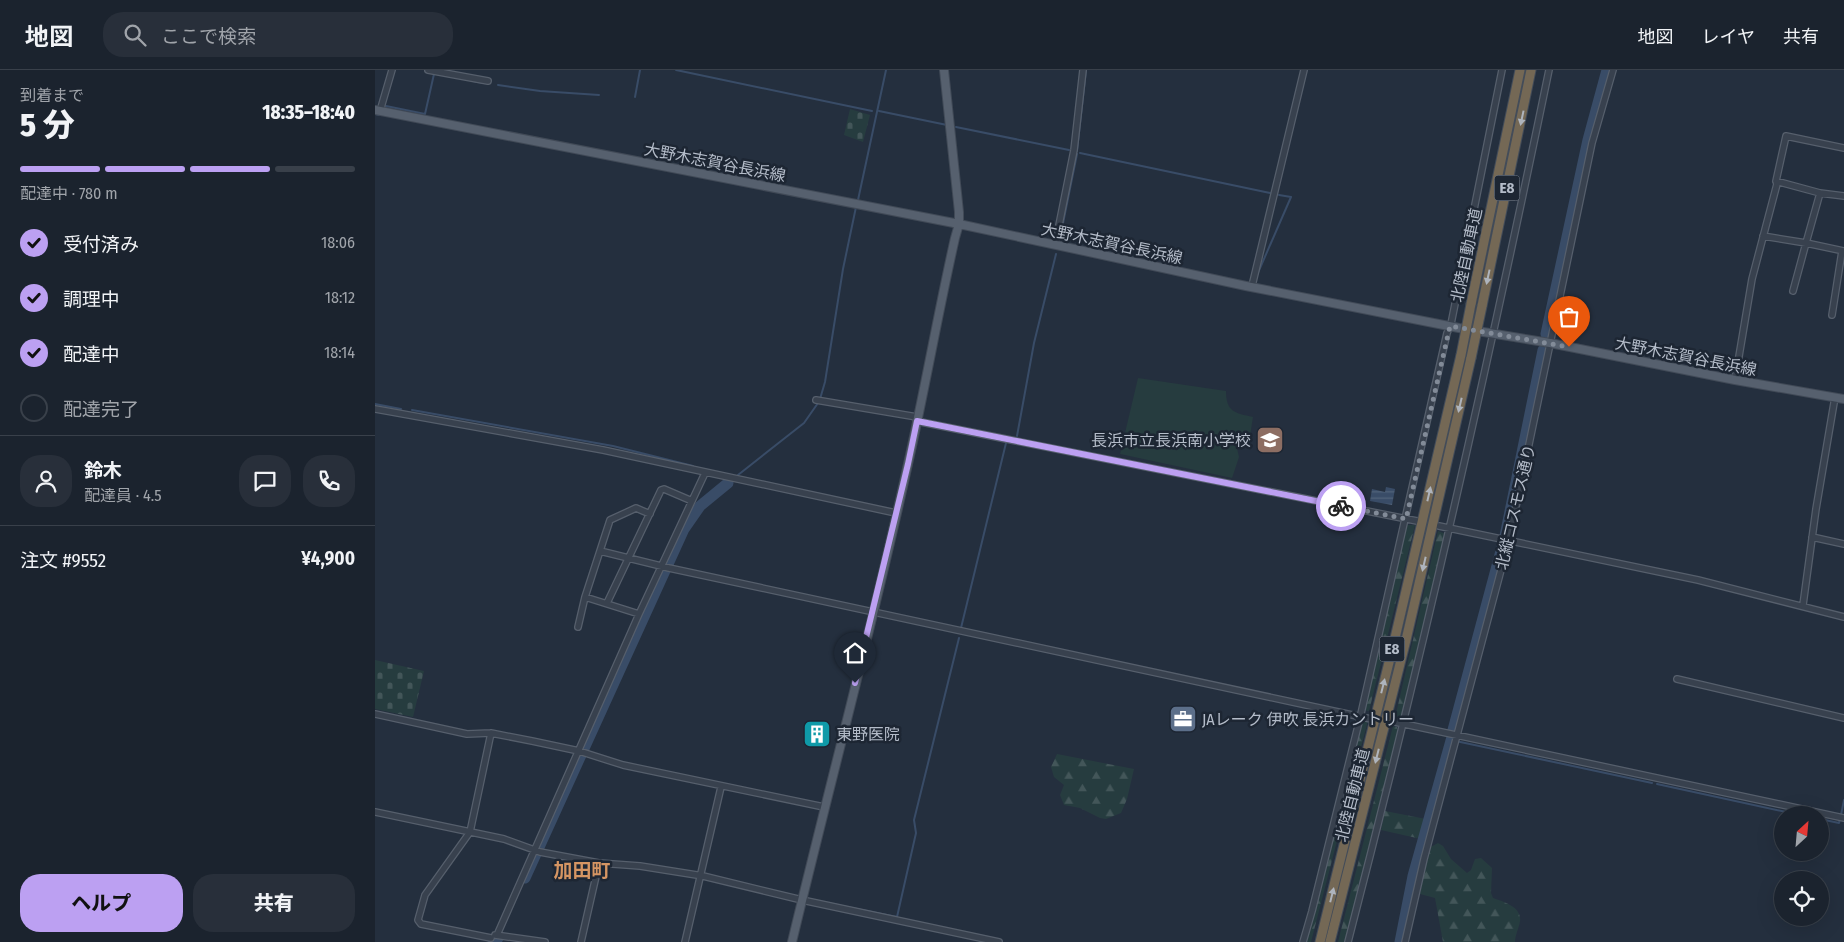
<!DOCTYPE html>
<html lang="ja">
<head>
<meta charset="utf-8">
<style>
	body { margin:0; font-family:"Fira Sans Condensed","Noto Sans JP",sans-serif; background:#282f3a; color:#f1f3f6; height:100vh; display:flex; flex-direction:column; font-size:19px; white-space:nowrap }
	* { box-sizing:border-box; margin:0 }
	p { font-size:16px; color:#a0a4aa }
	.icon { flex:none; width:28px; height:28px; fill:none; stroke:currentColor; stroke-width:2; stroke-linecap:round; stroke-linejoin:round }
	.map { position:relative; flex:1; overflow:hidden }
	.details { display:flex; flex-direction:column; background:#1b232e; width:375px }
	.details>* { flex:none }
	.needle { width:32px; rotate:26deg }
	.tools { position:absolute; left:1399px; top:736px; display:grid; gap:10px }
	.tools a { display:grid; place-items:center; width:55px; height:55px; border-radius:50%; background:#1b232e; box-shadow:0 5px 20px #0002,0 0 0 1px #39404a; font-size:25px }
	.pin { position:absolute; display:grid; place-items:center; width:42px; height:42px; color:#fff; margin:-51px -21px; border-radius:50% 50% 50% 0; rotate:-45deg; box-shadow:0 0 5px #0007 }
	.pin .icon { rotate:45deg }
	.courier { position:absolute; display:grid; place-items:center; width:50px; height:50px; margin:-25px; border:4px solid #bca0f2; border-radius:50%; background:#fff; color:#222; box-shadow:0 1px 6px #0007 }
	.headline em { font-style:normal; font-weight:800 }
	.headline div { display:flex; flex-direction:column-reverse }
	.headline { display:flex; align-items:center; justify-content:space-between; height:85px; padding:0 20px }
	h1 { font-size:32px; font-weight:800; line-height:38px }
	.bar { display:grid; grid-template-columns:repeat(4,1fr); gap:8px 5px; align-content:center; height:60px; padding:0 20px }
	.bar i { height:6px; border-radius:4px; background:#39404a }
	.bar .current { background:#bca0f2 }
	.bar p { grid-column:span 4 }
	.line { display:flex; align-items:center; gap:12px; padding:0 20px; border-top:1px solid #39404a }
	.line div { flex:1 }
	.round { display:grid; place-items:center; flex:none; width:52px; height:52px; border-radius:20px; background:#282f3a }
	ol { padding:0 20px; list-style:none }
	li { display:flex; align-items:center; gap:15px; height:55px }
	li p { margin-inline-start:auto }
	li .icon { padding:5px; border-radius:50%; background:#bca0f2; color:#111; stroke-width:4 }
	li:last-child { color:#a0a4aa }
	li i { width:28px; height:28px; border:2px solid #39404a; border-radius:50% }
	.cta { display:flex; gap:10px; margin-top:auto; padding:10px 20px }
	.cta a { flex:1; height:58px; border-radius:20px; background:#bca0f2; color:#111; font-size:20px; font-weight:800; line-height:58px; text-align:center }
	.cta a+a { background:#282f3a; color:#f1f3f6 }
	header { display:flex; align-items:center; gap:30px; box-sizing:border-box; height:70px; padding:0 25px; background:#1b232e; border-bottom:1px solid #39404a }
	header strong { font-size:24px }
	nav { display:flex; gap:28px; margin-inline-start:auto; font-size:18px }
	.search { width:350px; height:45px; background:#282f3a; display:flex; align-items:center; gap:12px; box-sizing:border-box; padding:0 18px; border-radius:20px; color:#a0a4aa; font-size:19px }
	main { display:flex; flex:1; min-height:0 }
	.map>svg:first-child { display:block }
</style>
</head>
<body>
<header>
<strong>地図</strong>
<div class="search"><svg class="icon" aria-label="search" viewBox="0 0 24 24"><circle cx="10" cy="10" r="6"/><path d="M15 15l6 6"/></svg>ここで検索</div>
<nav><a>地図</a><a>レイヤ</a><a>共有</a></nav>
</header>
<main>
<section class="details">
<div class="headline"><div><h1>5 分</h1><p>到着まで</p></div><em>18:35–18:40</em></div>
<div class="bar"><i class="current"></i><i class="current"></i><i class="current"></i><i></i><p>配達中 · 780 m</p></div>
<ol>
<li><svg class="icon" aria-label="check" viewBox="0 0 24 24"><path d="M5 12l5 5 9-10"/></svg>受付済み<p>18:06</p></li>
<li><svg class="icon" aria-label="check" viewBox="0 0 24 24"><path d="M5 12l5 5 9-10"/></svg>調理中<p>18:12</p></li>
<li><svg class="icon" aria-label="check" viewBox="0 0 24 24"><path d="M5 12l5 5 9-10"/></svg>配達中<p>18:14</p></li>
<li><i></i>配達完了</li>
</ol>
<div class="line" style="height:90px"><a class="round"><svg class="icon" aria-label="person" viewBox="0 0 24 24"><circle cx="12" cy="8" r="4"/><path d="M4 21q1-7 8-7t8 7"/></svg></a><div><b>鈴木</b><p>配達員 · 4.5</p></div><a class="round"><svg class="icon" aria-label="chat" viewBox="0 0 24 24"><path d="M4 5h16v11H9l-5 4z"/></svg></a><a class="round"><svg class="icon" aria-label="phone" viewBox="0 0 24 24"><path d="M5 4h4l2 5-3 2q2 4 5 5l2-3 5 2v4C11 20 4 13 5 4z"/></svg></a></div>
<div class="line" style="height:65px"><div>注文 #9552</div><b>¥4,900</b></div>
<div class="cta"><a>ヘルプ</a><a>共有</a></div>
</section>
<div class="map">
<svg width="1469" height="872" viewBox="0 0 1469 872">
	<defs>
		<pattern id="forest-firs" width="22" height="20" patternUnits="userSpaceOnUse" patternTransform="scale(1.25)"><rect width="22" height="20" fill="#263c3f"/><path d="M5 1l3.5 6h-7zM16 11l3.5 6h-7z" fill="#435659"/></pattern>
		<pattern id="cemetery-stones" width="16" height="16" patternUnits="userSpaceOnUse" patternTransform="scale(1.25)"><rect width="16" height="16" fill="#263c3f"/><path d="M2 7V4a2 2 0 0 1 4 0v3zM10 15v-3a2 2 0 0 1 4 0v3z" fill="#435659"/></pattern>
		<pattern id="water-rules" width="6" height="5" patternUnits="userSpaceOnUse" patternTransform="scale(1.25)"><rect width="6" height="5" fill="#394c67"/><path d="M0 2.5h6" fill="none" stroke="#53647b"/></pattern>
	</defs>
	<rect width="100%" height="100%" fill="#242f3e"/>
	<path fill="#263c3f" d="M763,308L851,321C851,342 860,343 878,347L875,366L865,371L862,378L864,387L857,408L745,384Z"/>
	<path fill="url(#forest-firs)" d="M1031,455H1040L994,641L988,640Z
		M1063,461L1071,464L1028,645L1020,648Z
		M993,650L936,872H928L986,651Z
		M1018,656L1022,657L1023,661L970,872H963Z
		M682,684L759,699L752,729L746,743L731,749L725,748L705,738L689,735L685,725L689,715L679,707L676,697Z
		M1010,741L1051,749L1046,769L1006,760Z
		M1063,773L1068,776L1076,789L1092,803L1096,800L1100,789L1106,788L1117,798L1116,823L1118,828C1129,832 1147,837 1145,851C1144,858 1140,865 1140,872H1068L1060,828L1045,824L1054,778Z"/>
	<path fill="url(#cemetery-stones)" d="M475,39L495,45L488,72L469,65Z
		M0,590L49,601L38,647L0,639Z"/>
	<path fill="url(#water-rules)" d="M1011,417L1020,419L1017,435L995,431L997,419L1010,422Z"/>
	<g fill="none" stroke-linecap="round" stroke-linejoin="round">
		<path stroke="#394c67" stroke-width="2" d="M301,0L497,41
			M98,11L108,13
			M123,15L165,21L224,25
			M260,27L265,0
			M9,39L11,36L50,44L59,4
			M504,41L572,55
			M0,44L4,45
			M581,57L694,80
			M702,81L711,0
			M705,83L895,123
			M483,130L511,0
			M685,168L702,84
			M882,205L916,127L904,125
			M445,329L450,312L468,199L481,137
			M0,334L26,339
			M37,340L238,376L318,396
			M642,366L659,273L681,184
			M363,405L429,353L443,333
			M586,558L631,373
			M1076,670L1277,713
			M1282,714L1425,745
			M1466,745L1469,730
			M1445,749L1464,753L1465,749
			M437,830L522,847L541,763L539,750L584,568"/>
		<path stroke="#394c67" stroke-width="11" d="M1171,264L1213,70L1232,0
			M1078,660L1130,466L1168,280
			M150,808L309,459L325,436L353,413
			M118,870L123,868
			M1025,872L1038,806L1077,667"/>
		<g stroke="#565f6c" stroke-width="8">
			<path id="minor" d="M53,0L113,11
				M5,41L17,0
				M1401,111L1445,123L1469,126
				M1445,123L1431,173L1469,181
				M1388,166L1431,173L1418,221
				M680,175L699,80L708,0
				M877,216L929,0
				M1457,245L1467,181
				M1360,310L1377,209L1402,114L1401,111L1411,66L1469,78
				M441,330L542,347
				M0,339L228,380L521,443
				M541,351L1042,451
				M1064,456L1323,510L1469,547
				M1437,467L1469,474
				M225,481L294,498L996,649
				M210,527L264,544
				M232,533L286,420L289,419L317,431
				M1428,535L1441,439L1460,327
				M203,557L210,527L235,450L261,438L275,444
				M1302,609L1469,648
				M0,644L92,664L116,663L157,671L204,681L248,695L449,737
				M1020,652L1469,748
				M0,742L129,769L165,782L224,793L265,796L328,806L427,830L624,872
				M95,762L50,825L43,850L46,854L116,868
				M95,762L116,663
				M120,865L170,872
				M122,865L264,544L330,403
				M206,872L224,793
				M310,872L346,717
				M928,872L937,841L985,648L1072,263L1076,254L1127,0
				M973,872C1048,583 1114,292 1174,0
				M1030,872L1049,789L1134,470L1217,73L1238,0"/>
		</g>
		<g stroke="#414a57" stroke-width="10">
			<path id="major" d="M0,40L584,154L871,216L1084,258L1175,273L1360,310L1469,329
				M417,872C455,713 498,554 533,394C550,319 563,243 580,168L584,154V142L569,0"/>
		</g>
		<g stroke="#434c59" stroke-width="11">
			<path id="highway" d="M1096,234L1145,0
				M1107,236L1156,0
				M945,872L1020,568L1086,285
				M955,872L1031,570L1096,288"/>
		</g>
		<use href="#minor" stroke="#38414e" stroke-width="5.5"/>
		<use href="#major" stroke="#56606e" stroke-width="8"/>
		<use href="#highway" stroke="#746855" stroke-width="9"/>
		<g stroke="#434c59" stroke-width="11" stroke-linecap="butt">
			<path id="highway-bridge" d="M1086,285L1096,234
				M1096,288L1107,236"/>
		</g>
		<use href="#highway-bridge" stroke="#746855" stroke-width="9"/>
	</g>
	<defs><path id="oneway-solid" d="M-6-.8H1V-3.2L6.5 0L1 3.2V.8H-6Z" transform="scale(1.25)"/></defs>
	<g fill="#aeb4bd">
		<use href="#oneway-solid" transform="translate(1147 48) rotate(102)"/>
		<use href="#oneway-solid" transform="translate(1113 207) rotate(102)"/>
		<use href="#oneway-solid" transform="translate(1085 335) rotate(103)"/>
		<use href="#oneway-solid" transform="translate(1054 424) rotate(-77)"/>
		<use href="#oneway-solid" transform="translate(1049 494) rotate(103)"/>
		<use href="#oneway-solid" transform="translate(1008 616) rotate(-76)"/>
		<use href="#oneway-solid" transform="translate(1002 686) rotate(104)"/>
		<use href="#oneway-solid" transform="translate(957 825) rotate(-76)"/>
	</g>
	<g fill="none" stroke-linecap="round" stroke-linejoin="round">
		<path stroke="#828b98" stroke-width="5" stroke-dasharray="0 9" d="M966,436L1031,449L1075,256L1194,277"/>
		<path stroke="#bca0f2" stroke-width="6" d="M480,613L533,394L542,351L966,436"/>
	</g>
	<defs>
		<g id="school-square" transform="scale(1.4375)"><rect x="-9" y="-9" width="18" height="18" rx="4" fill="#8d6e63" stroke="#1d2633"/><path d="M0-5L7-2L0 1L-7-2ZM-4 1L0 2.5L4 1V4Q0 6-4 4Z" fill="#fff"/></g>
		<g id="office-square" transform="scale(1.4375)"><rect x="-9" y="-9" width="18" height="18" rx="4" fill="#5c6f8a" stroke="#1d2633"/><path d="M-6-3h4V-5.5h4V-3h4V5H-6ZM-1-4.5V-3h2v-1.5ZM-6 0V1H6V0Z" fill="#fff"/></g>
		<g id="building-square" transform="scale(1.4375)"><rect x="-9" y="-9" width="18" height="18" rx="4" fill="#0f9aa8" stroke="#1d2633"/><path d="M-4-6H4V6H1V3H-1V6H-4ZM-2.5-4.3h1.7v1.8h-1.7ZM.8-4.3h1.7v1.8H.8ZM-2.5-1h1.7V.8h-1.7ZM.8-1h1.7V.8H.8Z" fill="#fff"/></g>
	</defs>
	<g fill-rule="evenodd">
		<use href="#school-square" x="895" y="370"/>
		<use href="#office-square" x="808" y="649"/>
		<use href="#building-square" x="442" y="664"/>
	</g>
	<g text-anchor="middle" stroke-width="5" stroke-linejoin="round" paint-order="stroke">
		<g fill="#1d2633" stroke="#878f9c" stroke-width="1">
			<rect x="1119.5" y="105.5" width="25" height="25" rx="4"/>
			<rect x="1004.5" y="566.5" width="25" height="25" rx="4"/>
		</g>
		<g font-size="15" font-weight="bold" fill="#b4bcc9">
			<text x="1132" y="123">E8</text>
			<text x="1017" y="584">E8</text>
		</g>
		<g font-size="16" fill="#b4bcc9" stroke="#1d2633">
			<text transform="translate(340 92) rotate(11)" y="6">大野木志賀谷長浜線</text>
			<text transform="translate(737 173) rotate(12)" y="6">大野木志賀谷長浜線</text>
			<text transform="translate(1091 185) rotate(-78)" y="6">北陸自動車道</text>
			<text transform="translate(1311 286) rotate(11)" y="6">大野木志賀谷長浜線</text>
			<text transform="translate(1140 437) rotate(-77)" y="6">北縦コスモス通り</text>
			<text transform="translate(977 725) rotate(-76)" y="6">北陸自動車道</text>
		</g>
		<g font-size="16" fill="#b4bcc9" stroke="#1d2633" text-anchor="start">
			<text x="876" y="376" text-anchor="end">長浜市立長浜南小学校</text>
			<text x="827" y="655">JAレーク 伊吹 長浜カントリー</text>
			<text x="461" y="670">東野医院</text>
		</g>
		<g font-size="19" font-weight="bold" fill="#d59563" stroke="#1d2633">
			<text x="207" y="807">加田町</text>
		</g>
	</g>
</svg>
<div class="tools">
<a><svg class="needle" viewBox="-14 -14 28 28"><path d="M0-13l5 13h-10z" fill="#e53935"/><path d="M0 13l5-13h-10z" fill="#a0a4aa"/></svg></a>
<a><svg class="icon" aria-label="locate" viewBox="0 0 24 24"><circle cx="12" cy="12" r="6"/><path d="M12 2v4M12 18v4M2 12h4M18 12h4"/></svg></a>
</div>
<div class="pin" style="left:1194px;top:277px;background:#ea580c"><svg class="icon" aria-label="bag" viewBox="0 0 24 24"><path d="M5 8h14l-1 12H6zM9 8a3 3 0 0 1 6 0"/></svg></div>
<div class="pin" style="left:480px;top:613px;background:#1f2937"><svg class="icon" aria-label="home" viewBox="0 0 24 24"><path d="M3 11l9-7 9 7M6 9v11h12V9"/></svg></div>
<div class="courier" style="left:966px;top:436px"><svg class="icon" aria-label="bike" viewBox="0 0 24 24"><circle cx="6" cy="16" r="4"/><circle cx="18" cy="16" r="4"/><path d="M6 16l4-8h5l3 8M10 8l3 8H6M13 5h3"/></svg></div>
</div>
</main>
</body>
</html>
